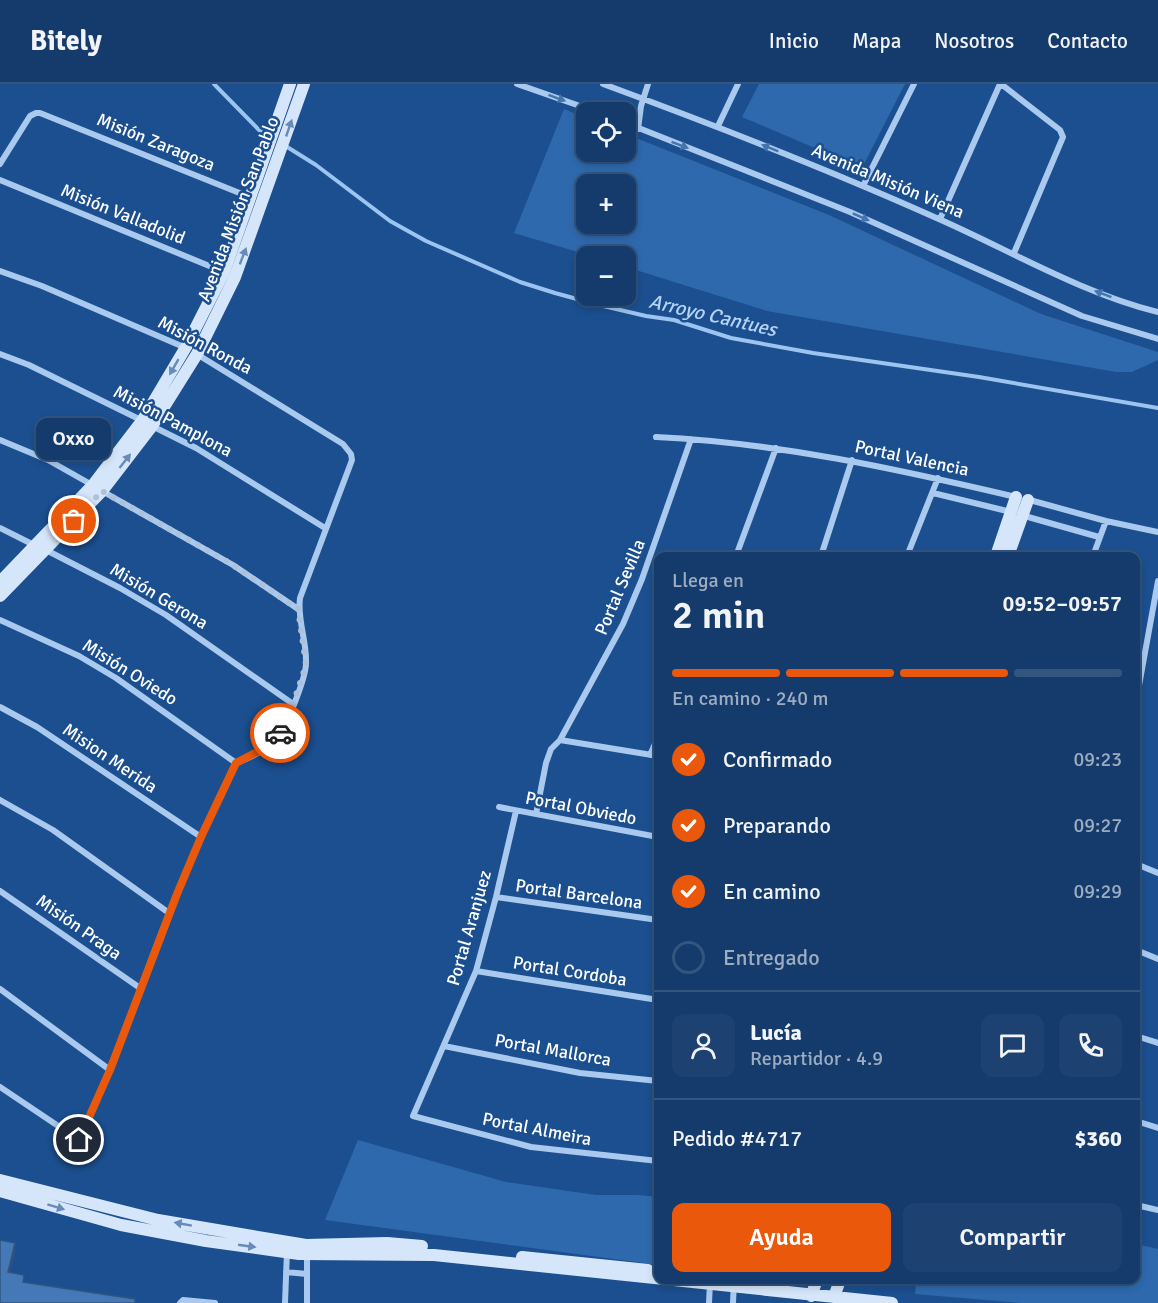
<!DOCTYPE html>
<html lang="es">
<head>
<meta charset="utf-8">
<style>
	body { margin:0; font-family:Signika,sans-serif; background:#1d4271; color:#f1f3f6; height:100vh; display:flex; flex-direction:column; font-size:22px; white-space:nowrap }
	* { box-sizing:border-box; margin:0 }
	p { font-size:20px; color:#9dadc1 }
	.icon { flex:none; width:33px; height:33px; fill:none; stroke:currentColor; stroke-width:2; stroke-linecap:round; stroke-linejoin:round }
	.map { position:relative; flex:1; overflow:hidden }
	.panel { position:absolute; left:654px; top:468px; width:486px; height:732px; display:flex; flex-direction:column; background:#143b6b; border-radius:12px; box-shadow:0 3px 9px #0003,0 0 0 2px #33557e }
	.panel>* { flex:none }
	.buttons { position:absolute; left:576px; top:18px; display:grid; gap:12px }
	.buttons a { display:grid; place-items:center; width:60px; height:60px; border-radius:12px; background:#143b6b; box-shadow:0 3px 9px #0003,0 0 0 2px #33557e; font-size:30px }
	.pin { position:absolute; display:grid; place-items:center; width:51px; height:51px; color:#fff; margin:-26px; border:3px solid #fff; border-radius:50%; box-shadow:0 2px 6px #0007 }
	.courier { position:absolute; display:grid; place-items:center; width:60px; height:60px; margin:-30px; border:4px solid #ea580c; border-radius:50%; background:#fff; color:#222; box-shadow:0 2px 8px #0007 }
	.bubble { position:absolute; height:42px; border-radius:12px; background:#143b6b; box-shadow:0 3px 9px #0003,0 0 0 2px #33557e; font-size:20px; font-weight:600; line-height:42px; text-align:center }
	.overview em { font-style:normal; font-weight:600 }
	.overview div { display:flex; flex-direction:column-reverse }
	.overview { display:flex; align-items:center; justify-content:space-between; height:102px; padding:0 18px }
	h1 { font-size:39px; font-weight:600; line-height:45px }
	.bar { display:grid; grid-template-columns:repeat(4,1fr); gap:9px 6px; align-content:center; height:72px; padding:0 18px }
	.bar i { height:8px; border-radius:4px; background:#33557e }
	.bar .selected { background:#ea580c }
	.bar p { grid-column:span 4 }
	.line { display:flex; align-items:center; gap:15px; padding:0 18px; border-top:2px solid #33557e }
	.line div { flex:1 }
	.round { display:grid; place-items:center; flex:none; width:63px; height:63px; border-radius:12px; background:#1d4271 }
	ol { padding:0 18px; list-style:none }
	li { display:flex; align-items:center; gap:18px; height:66px }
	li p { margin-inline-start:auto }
	li .icon { padding:6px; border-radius:50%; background:#ea580c; color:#fff; stroke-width:4 }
	li:last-child { color:#9dadc1 }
	li i { width:33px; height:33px; border:3px solid #33557e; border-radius:50% }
	.cta { display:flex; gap:12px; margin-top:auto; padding:12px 18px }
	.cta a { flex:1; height:69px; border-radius:12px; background:#ea580c; color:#fff; font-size:24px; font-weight:600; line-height:69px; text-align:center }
	.cta a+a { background:#1d4271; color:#f1f3f6 }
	header { display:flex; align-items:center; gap:36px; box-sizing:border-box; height:84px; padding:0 30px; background:#143b6b; border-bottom:2px solid #33557e }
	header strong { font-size:28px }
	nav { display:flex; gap:33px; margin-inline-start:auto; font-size:21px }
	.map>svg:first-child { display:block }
</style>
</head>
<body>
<header>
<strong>Bitely</strong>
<nav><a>Inicio</a><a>Mapa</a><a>Nosotros</a><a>Contacto</a></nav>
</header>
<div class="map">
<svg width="1158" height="1219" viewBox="0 0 1158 1219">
	<rect width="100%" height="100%" fill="#1b4f8f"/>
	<path fill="#2e69ad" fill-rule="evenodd" d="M759,0H905L862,84L742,33Z
		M564,25L586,34V68H626V50L829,131L1041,230L1158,268V276L1132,288H1116L767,227L626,183V172H591L514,149ZM626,100V140H586V100Z
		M358,1056L506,1098L596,1111H639L658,1113V1181L325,1136Z
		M1136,1160L1158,1165V1219H1021L915,1210L916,1196H1136Z"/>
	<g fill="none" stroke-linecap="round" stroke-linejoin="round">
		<path stroke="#9cc4f0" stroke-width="4" d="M214,0L260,47L269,53
			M284,61L316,81L390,137L426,157L520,198L555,209L599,221L646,232L674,236L731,254L813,269L979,293L1158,324"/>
		<path stroke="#a9c9ee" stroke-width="6" d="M517,0L597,28
			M603,0C717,42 830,86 941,136C1011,167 1084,210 1158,228
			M1001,0L1060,46L1063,53L1014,169
			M626,39L850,128L1082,232L1158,255
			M718,42L738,0
			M638,45L641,22L648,0
			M0,80L30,32L36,29H40L252,114
			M0,96L224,188
			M863,102L914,0
			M940,135L1000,0
			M0,187L42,202L186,264
			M195,269L343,360L351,370L352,376L300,514C297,536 307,557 306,579C306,594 286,644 276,656C266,667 249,674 236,679
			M0,270L29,281L143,337
			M152,342L196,364L325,444
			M656,353C779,359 897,385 1016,413
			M0,356L48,376L94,402
			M102,407L233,481L298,525
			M933,409L1011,428
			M1026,415L1106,437L1158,448
			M1021,431L1099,453
			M0,444L34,461
			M44,465L120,504L166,531L293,620
			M736,472L776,364
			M821,472L852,376
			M907,472L938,394
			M1093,472L1106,437
			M0,536L79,572L116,594L236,679
			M1136,618L1158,497
			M0,623L37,643L201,753
			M560,656L658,672
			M650,671L658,653
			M0,716L53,746L169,829
			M499,723L658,753
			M516,727L496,813L476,887L413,1032L531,1063L658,1077
			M536,730L546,679L551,665L560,656L623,540L642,495L691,355
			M1136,780L1158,789
			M0,807L140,904
			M496,813L658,836
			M1136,866L1158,875
			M476,887L658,916
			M0,905L110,986
			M1136,952L1158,959
			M444,962L580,989L658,997
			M0,1003L79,1056C114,983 139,905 169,830C189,779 212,729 236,679
			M1136,1037L1158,1044
			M1136,1121L1158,1126
			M286,1188L307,1190
			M180,1219L183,1216L215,1219
			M285,1219L287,1167
			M307,1219V1169
			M709,1219L710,1199
			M733,1219L734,1196"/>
		<path stroke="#d6e6fa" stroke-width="12" d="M996,472L1016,413
			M1008,472L1028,416
			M0,498L93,401L142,337L186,263L224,188L290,0
			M0,512L102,407L152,342L197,270L235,193L304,0
			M0,1096L158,1136L306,1161L387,1159L422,1162
			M0,1107L121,1141L206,1157L299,1170L434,1171L892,1219
			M522,1173L648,1186
			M811,1212L817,1196
			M834,1213L840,1196"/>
	</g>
	<path fill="#305480" d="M15,1159V1168L8,1197V1188Z"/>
	<path fill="#4478b7" stroke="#305480" stroke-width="1.5" d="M0,1156L15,1159L8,1188L24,1191L23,1198L135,1215V1219H0Z"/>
	<defs><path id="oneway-solid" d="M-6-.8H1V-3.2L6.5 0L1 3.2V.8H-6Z" transform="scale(1.5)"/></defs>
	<g fill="#4674ac">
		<use href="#oneway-solid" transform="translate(557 14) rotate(20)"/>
		<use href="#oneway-solid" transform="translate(680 61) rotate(21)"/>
		<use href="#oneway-solid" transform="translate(770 64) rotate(-158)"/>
		<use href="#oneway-solid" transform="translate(861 133) rotate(24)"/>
		<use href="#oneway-solid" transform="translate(1103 210) rotate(-159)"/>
	</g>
	<g fill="#668bba">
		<use href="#oneway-solid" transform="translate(289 44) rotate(-71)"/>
		<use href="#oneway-solid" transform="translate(243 172) rotate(-69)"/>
		<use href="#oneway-solid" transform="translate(174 283) rotate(120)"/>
		<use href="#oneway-solid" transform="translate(125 377) rotate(-52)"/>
		<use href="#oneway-solid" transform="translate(56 1123) rotate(17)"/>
		<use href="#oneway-solid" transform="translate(183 1140) rotate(-170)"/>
		<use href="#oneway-solid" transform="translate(247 1162) rotate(8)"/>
	</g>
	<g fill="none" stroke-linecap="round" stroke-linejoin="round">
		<path stroke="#afc1d8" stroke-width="6" stroke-dasharray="0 10.8" d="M74,437L102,407L233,481L298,525L306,581L293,620L280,649"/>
		<path stroke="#ea580c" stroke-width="8" d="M79,1056L110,986L177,810L201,753L236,679L272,660L280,649"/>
	</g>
	<g text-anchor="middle" stroke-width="5" stroke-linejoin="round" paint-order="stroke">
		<g font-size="18" fill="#fff" stroke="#1b4f8f">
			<text transform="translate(156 58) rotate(22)" y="6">Misión Zaragoza</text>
			<text transform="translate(888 97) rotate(23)" y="6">Avenida Misión Viena</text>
			<text transform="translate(238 125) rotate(-69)" y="6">Avenida Misión San Pablo</text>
			<text transform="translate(123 130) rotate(22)" y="6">Misión Valladolid</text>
			<text transform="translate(205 261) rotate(28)" y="6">Misión Ronda</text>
			<text transform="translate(173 337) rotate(28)" y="6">Misión Pamplona</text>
			<text transform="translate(912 374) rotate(12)" y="6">Portal Valencia</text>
			<text transform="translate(620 503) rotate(-67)" y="6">Portal Sevilla</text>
			<text transform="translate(159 512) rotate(31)" y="6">Misión Gerona</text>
			<text transform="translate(130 588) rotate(32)" y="6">Misión Oviedo</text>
			<text transform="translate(110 674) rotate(34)" y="6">Mision Merida</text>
			<text transform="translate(581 724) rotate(11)" y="6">Portal Obviedo</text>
			<text transform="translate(579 810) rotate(8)" y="6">Portal Barcelona</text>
			<text transform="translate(79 843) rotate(35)" y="6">Misión Praga</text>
			<text transform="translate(469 844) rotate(-74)" y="6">Portal Aranjuez</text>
			<text transform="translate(570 887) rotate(9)" y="6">Portal Cordoba</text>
			<text transform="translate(553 966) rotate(10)" y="6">Portal Mallorca</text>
			<text transform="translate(537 1045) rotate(11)" y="6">Portal Almeira</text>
		</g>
		<g font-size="20" font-style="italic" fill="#b5d3f5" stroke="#1b4f8f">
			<text transform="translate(713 231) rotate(13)" y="7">Arroyo Cantues</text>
		</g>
	</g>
</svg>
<div class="buttons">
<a><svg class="icon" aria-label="locate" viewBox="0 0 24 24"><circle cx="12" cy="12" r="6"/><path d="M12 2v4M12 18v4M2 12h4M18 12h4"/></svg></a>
<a>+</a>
<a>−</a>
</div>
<div class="pin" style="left:74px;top:437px;background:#ea580c"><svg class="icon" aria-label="bag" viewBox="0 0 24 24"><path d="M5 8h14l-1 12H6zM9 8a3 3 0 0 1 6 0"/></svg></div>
<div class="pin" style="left:79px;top:1056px;background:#1f2937"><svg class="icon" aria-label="home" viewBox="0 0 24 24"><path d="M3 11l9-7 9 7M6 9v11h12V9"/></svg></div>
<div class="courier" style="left:280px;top:649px"><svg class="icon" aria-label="car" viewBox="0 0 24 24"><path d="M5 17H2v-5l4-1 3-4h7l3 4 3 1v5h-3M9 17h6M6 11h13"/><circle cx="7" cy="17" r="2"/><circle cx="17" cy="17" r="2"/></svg></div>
<div class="bubble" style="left:36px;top:334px;width:75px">Oxxo</div>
<section class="panel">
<div class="overview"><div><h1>2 min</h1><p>Llega en</p></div><em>09:52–09:57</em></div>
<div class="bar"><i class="selected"></i><i class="selected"></i><i class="selected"></i><i></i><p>En camino · 240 m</p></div>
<ol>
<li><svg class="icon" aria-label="check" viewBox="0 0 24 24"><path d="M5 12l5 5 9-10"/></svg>Confirmado<p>09:23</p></li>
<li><svg class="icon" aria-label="check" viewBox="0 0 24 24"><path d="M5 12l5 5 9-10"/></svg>Preparando<p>09:27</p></li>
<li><svg class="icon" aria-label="check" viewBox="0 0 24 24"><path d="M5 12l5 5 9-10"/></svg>En camino<p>09:29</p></li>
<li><i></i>Entregado</li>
</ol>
<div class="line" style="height:108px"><a class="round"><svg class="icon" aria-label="person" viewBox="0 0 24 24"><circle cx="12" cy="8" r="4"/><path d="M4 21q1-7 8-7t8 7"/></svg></a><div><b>Lucía</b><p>Repartidor · 4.9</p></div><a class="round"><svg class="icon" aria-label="chat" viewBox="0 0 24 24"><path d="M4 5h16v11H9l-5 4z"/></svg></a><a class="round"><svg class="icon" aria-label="phone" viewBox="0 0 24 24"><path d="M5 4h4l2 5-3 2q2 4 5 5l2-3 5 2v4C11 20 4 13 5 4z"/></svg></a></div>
<div class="line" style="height:78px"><div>Pedido #4717</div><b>$360</b></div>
<div class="cta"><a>Ayuda</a><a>Compartir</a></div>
</section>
</div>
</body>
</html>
